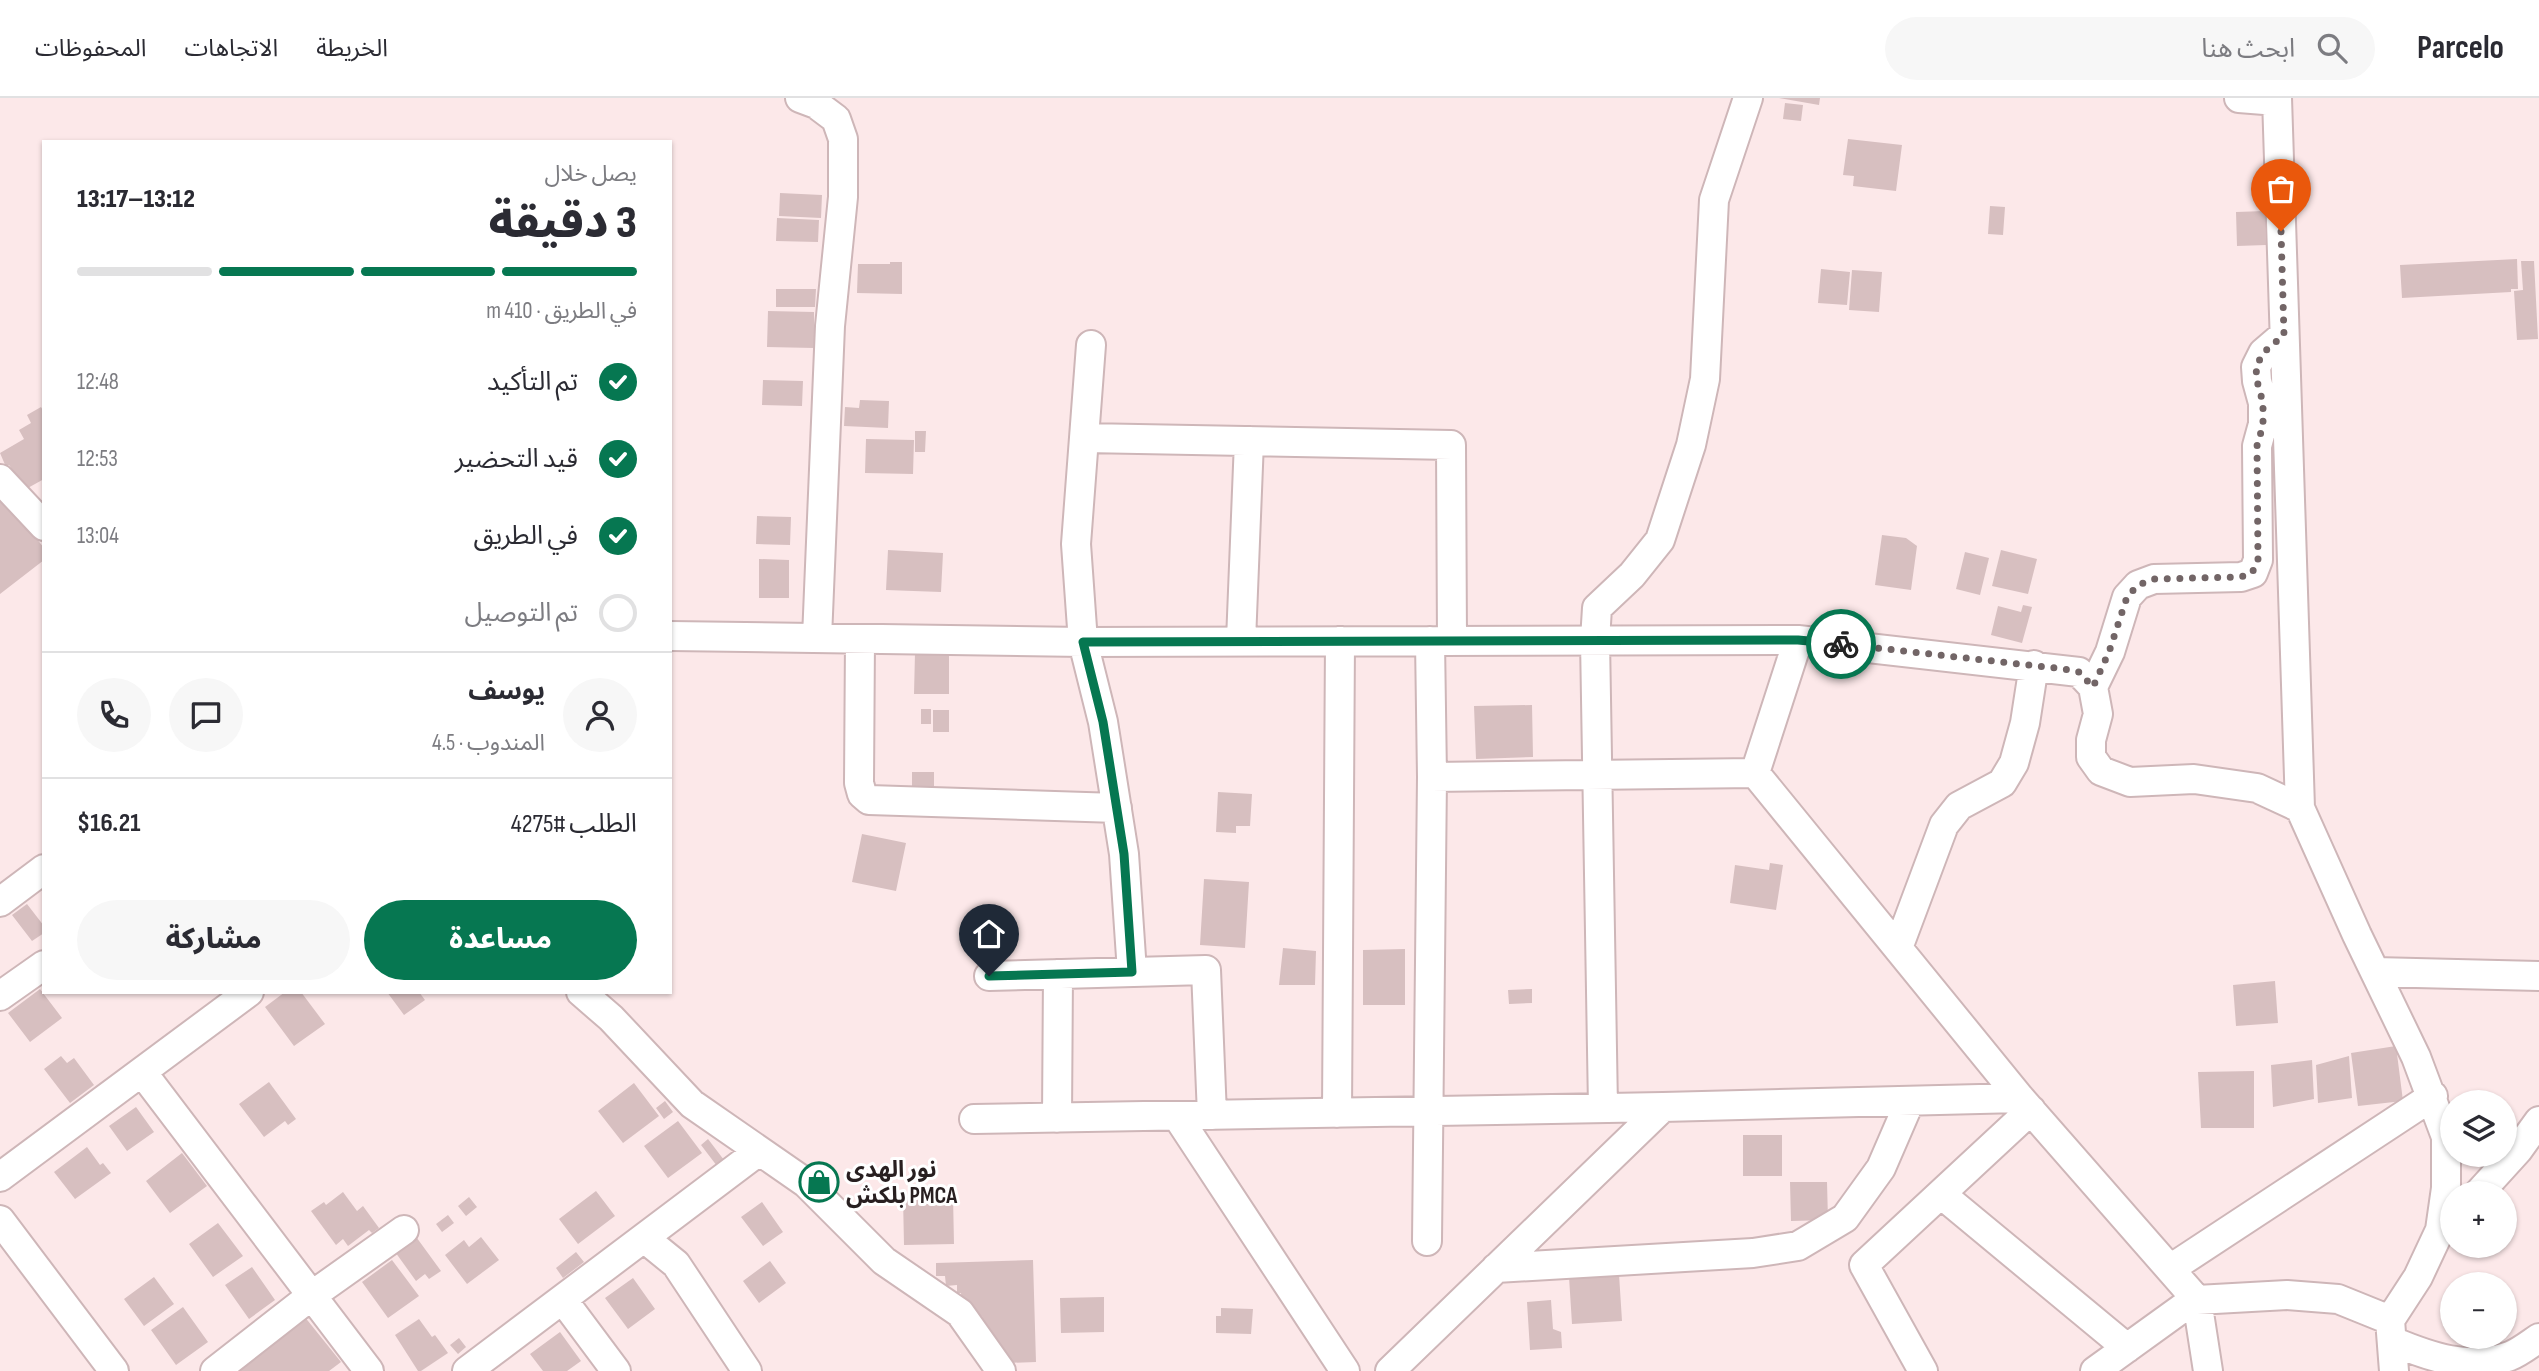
<!DOCTYPE html>
<html lang="ar">
<head>
<meta charset="utf-8">
<style>
	body { margin:0; font-family:"Sofia Sans Condensed","Noto Sans Arabic",sans-serif; background:#f7f7f7; color:#2b2b33; direction:rtl; height:100vh; display:flex; flex-direction:column; font-size:26px; white-space:nowrap }
	* { box-sizing:border-box; margin:0 }
	p { font-size:23px; color:#7c7c81 }
	.icon { flex:none; width:38px; height:38px; fill:none; stroke:currentColor; stroke-width:2; stroke-linecap:round; stroke-linejoin:round }
	.map { position:relative; flex:1; overflow:hidden; direction:ltr }
	.side { position:absolute; left:42px; top:42px; width:630px; height:854px; display:flex; flex-direction:column; background:#fff; border-radius:0px; box-shadow:0 2px 5px #0004; direction:rtl }
	.side>* { flex:none }
	.buttons { position:absolute; left:2440px; top:992px; display:grid; gap:14px }
	.buttons a { display:grid; place-items:center; width:77px; height:77px; border-radius:50%; background:#fff; box-shadow:0 2px 5px #0004; font-size:35px }
	.pin { position:absolute; display:grid; place-items:center; width:60px; height:60px; color:#fff; margin:-72px -30px; border-radius:50% 50% 50% 0; rotate:-45deg; box-shadow:0 0 7px #0007 }
	.pin .icon { rotate:45deg }
	.courier { position:absolute; display:grid; place-items:center; width:70px; height:70px; margin:-35px; border:5px solid #067751; border-radius:50%; background:#fff; color:#222; box-shadow:0 2px 9px #0007 }
	.head em { font-style:normal; font-weight:800 }
	.head div { display:flex; flex-direction:column-reverse }
	.head { display:flex; align-items:center; justify-content:space-between; height:119px; padding:0 35px }
	h1 { font-size:46px; font-weight:800; line-height:52px }
	.bar { display:grid; grid-template-columns:repeat(4,1fr); gap:10px 7px; align-content:center; height:84px; padding:0 35px }
	.bar i { height:9px; border-radius:5px; background:#e1e1e2 }
	.bar .selected { background:#067751 }
	.bar p { grid-column:span 4 }
	.line { display:flex; align-items:center; gap:18px; padding:0 35px; border-top:2px solid #e1e1e2 }
	.line div { flex:1 }
	.round { display:grid; place-items:center; flex:none; width:74px; height:74px; border-radius:37px; background:#f7f7f7 }
	ol { padding:0 35px; list-style:none }
	li { display:flex; align-items:center; gap:21px; height:77px }
	li p { margin-inline-start:auto }
	li .icon { padding:7px; border-radius:50%; background:#067751; color:#fff; stroke-width:4 }
	li:last-child { color:#7c7c81 }
	li i { width:38px; height:38px; border:4px solid #e1e1e2; border-radius:50% }
	.primary-button { display:flex; gap:14px; margin-top:auto; padding:14px 35px }
	.primary-button a { flex:1; height:80px; border-radius:42px; background:#067751; color:#fff; font-size:28px; font-weight:800; line-height:80px; text-align:center }
	.primary-button a+a { background:#f7f7f7; color:#2b2b33 }
	header { display:flex; align-items:center; gap:42px; box-sizing:border-box; height:98px; padding:0 35px; background:#fff; border-bottom:2px solid #e1e1e2 }
	header strong { font-size:33px }
	nav { display:flex; gap:38px; margin-inline-start:auto; font-size:24px }
	.search { width:490px; height:63px; background:#f7f7f7; display:flex; align-items:center; gap:18px; box-sizing:border-box; padding:0 24px; border-radius:38px; color:#7c7c81; font-size:26px }
	.map>svg:first-child { display:block }
</style>
</head>
<body>
<header>
<strong>Parcelo</strong>
<div class="search"><svg class="icon" aria-label="search" viewBox="0 0 24 24"><circle cx="10" cy="10" r="6"/><path d="M15 15l6 6"/></svg>ابحث هنا</div>
<nav><a>الخريطة</a><a>الاتجاهات</a><a>المحفوظات</a></nav>
</header>
<div class="map">
<svg width="2539" height="1273" viewBox="0 0 2539 1273">
	<rect width="100%" height="100%" fill="#fce8e9"/>
	<path fill="#d7bfc0" d="M1779,0H1820L1819,7Z
		M1785,5L1803,7L1801,23L1783,21Z
		M1848,41L1902,47L1896,93L1853,88L1854,78L1843,77Z
		M780,95L822,97L821,120L779,118Z
		M1990,108L2005,109L2003,137L1988,136Z
		M2265,113L2266,147L2237,148L2236,114Z
		M777,120L819,122L818,144L776,143Z
		M2517,161L2518,191H2511V194L2402,200L2400,167Z
		M2521,163H2534L2538,241L2517,242L2514,193L2523,192Z
		M890,164H902V196L857,195L858,166H890Z
		M1821,171L1850,174L1847,207L1818,205Z
		M1852,172L1882,174L1879,214L1849,212Z
		M776,191H816L815,209H776Z
		M768,213L814,214V250L767,249Z
		M763,282L803,283L802,308L762,307Z
		M860,302L889,303L888,330L844,328L845,309L859,310Z
		M41,309L44,314V381L26,391L9,367L6,369L0,355L24,341L19,332L31,325L27,317Z
		M915,333H926L925,354H915Z
		M866,341L914,342L913,376L865,375Z
		M0,394L44,450V462L0,496Z
		M757,418L791,419L790,447L756,446Z
		M1882,437L1906,440L1917,448L1911,492L1875,487Z
		M888,452L943,455L941,494L886,492Z
		M2001,452L2037,461L2028,496L1992,488Z
		M1965,454L1989,460L1980,497L1956,491Z
		M759,461L789,462V500H759Z
		M2023,507L2032,509L2022,545L1991,537L1998,508L2021,514Z
		M915,555L949,556V596H914Z
		M1532,607L1533,659L1476,661L1474,608Z
		M921,611H931V626H921Z
		M933,612H949V634H933Z
		M912,674H934V689H912Z
		M1218,694L1252,696L1250,728H1236V735L1216,734Z
		M862,736L906,745L896,793L852,784Z
		M1770,765L1783,767L1776,812L1730,805L1735,767L1769,772Z
		M1204,781L1249,784L1245,850L1200,847Z
		M27,806L44,828V835L32,843L12,817Z
		M1283,850L1316,853L1315,887H1279Z
		M1405,851V907H1363V852Z
		M2275,883L2278,925L2236,928L2233,887Z
		M40,891L62,920L30,944L8,915Z
		M1532,891V905L1509,906L1508,892Z
		M285,894H301L325,926L294,948L265,909Z
		M387,894H419L425,902L404,917Z
		M2396,948L2403,1003L2358,1008L2351,955Z
		M61,958L67,965L74,960L94,987L70,1005L44,971Z
		M2349,958L2352,1000L2318,1005L2316,967Z
		M2312,962L2314,1001L2273,1009L2271,967Z
		M2254,973V1030H2201L2198,974Z
		M269,984L296,1021L288,1027L285,1023L264,1039L239,1006Z
		M634,985L659,1018L623,1045L598,1013Z
		M665,1003L673,1014L664,1021L656,1010Z
		M136,1009L154,1034L127,1053L109,1028Z
		M678,1023L702,1055L668,1080L644,1048Z
		M1743,1037H1782V1078H1743Z
		M708,1041L724,1062L717,1068L701,1047Z
		M87,1049L100,1067L103,1065L111,1075L75,1101L54,1074Z
		M182,1055L207,1088L170,1115L146,1083Z
		M1790,1084H1827L1828,1122L1791,1123Z
		M596,1093L615,1118L578,1146L559,1121Z
		M343,1094L357,1113L363,1108L379,1130L372,1135L369,1132L348,1148L343,1141L336,1147L311,1113L324,1104L326,1107Z
		M953,1098L954,1146L904,1147L903,1099Z
		M469,1099L477,1109L466,1118L458,1108Z
		M762,1104L783,1134L763,1148L741,1119Z
		M448,1117L454,1125L442,1134L436,1126Z
		M218,1125L243,1158L213,1179L189,1146Z
		M414,1136L441,1173L429,1181L425,1176L416,1183L393,1151Z
		M481,1139L499,1162L467,1186L445,1157L464,1142L469,1149Z
		M576,1154L584,1164L563,1180L556,1170Z
		M392,1162L419,1198L388,1220L362,1184Z
		M1033,1162L1036,1264L1006,1265V1253L1000,1254L999,1245H988L987,1227H983L982,1218H969L962,1209L961,1195H957V1187L946,1188L945,1178H936V1165Z
		M770,1163L786,1185L759,1205L743,1183Z
		M252,1169L275,1202L249,1221L225,1187Z
		M1619,1176L1622,1223L1572,1226L1569,1179Z
		M154,1179L174,1206L144,1228L124,1201Z
		M633,1180L655,1211L628,1231L605,1200Z
		M1104,1199V1234L1061,1235L1060,1200Z
		M1551,1202L1553,1231L1561,1234L1562,1250L1530,1252L1527,1204Z
		M183,1209L208,1244L176,1267L151,1232Z
		M1221,1210L1253,1211L1251,1236L1216,1235V1218H1221Z
		M304,1218L341,1264L329,1273H236Z
		M419,1221L432,1239L435,1237L448,1255L421,1273H418L395,1237Z
		M560,1234L581,1263L567,1273H543L530,1256Z
		M459,1240L466,1249L458,1256L450,1247Z"/>
	<g fill="none" stroke-linecap="round" stroke-linejoin="round">
		<g stroke="#ceb6b8" stroke-width="32">
			<path id="minor" d="M800,0L816,6L836,21L843,41V99L830,228L817,540
				M2239,0L2277,3
				M2277,0L2300,710L2357,837L2416,959L2446,1039V1090L2440,1132L2418,1179L2390,1222L2394,1273
				M1091,247L1076,446L1083,544L1103,624L1124,756L1132,874
				M1085,340L1451,347L1452,542
				M0,381L44,428
				M670,538L1083,544L1798,542L2079,574L2093,589L2098,616L2091,642V659L2101,673L2130,684L2194,681L2257,690L2300,710
				M860,541L859,685L862,696L869,702L1117,710
				M1241,543L1249,343
				M2093,589L2110,554L2127,499L2138,487L2154,481L2241,479L2253,475L2258,462L2257,348L2263,326V305L2257,283L2256,269L2263,255L2284,237
				M1755,675L2020,1000L2197,1202L2208,1273
				M1432,679L1755,675L1798,542
				M0,804L44,771
				M1898,850L1944,727L1959,708L2002,685L2014,665L2025,625L2034,567
				M2375,874L2539,878
				M989,878L1206,872L1212,1017
				M581,894L611,920L692,1006L806,1085L884,1163L960,1215L1001,1273
				M0,898L44,867
				M142,974L369,1273
				M1603,1010L1595,542L1597,510L1632,477L1660,442L1691,347L1705,281L1714,102L1748,0
				M1337,1015L1340,543
				M1177,1018L1345,1273
				M1057,1020L1058,876
				M974,1021L1663,1009L2020,1000
				M0,1079L249,894
				M1941,1096L2127,1250
				M2478,1096L2518,1052L2539,1023
				M0,1122L114,1273
				M644,1140L676,1166L747,1273
				M1427,1143L1432,679L1430,543
				M1496,1170L1753,1155L1798,1148L1845,1120L1881,1070L1910,1003
				M2170,1171L2433,998
				M563,1202L616,1273
				M2392,1243C2430,1259 2469,1273 2510,1258C2520,1254 2530,1246 2539,1240
				M215,1273L311,1198L404,1132
				M467,1273L759,1053
				M1390,1273L1663,1009
				M1923,1273L1864,1167L2031,1012
				M2095,1273L2181,1211L2197,1202L2287,1197L2338,1201L2390,1222"/>
		</g>
		<use href="#minor" stroke="#fff" stroke-width="28"/>
	</g>
	<g fill="none" stroke-linecap="round" stroke-linejoin="round">
		<path stroke="#726566" stroke-width="7" stroke-dasharray="0 12.6" d="M1841,546L2064,571L2079,574L2093,589L2109,554L2127,499L2138,487L2154,481L2241,479L2252,475L2258,462L2257,348L2263,327V305L2257,283L2256,269L2263,255L2284,237L2281,133"/>
		<path stroke="#067751" stroke-width="9" d="M989,878L1132,874L1124,756L1103,624L1083,544L1798,542L1841,546"/>
	</g>
	<defs>
		<g id="shop-ring" transform="scale(2.0125)"><circle r="9.5" fill="#fff" stroke="#067751" stroke-width="1.5"/><path d="M-5-2.5h2.3a2.7 3.5 0 0 1 5.4 0H5L5.5 6h-11ZM-1.5-2.5h3a1.5 2.3 0 0 0-3 0Z" fill="#067751"/></g>
	</defs>
	<g fill-rule="evenodd">
		<use href="#shop-ring" x="819" y="1084"/>
	</g>
	<g text-anchor="middle" stroke-width="6" stroke-linejoin="round" paint-order="stroke">
		<g font-size="23" font-weight="bold" fill="#281f20" stroke="#fff" text-anchor="start">
			<text x="846" y="1079">نور الهدى<tspan x="846" dy="26">بلكش PMCA</tspan></text>
		</g>
	</g>
</svg>
<div class="buttons">
<a><svg class="icon" aria-label="layers" viewBox="0 0 24 24"><path d="M12 4l9 5-9 5-9-5zM3 14l9 5 9-5"/></svg></a>
<a>+</a>
<a>−</a>
</div>
<div class="pin" style="left:2281px;top:133px;background:#ea580c"><svg class="icon" aria-label="bag" viewBox="0 0 24 24"><path d="M5 8h14l-1 12H6zM9 8a3 3 0 0 1 6 0"/></svg></div>
<div class="pin" style="left:989px;top:878px;background:#1f2937"><svg class="icon" aria-label="home" viewBox="0 0 24 24"><path d="M3 11l9-7 9 7M6 9v11h12V9"/></svg></div>
<div class="courier" style="left:1841px;top:546px"><svg class="icon" aria-label="bike" viewBox="0 0 24 24"><circle cx="6" cy="16" r="4"/><circle cx="18" cy="16" r="4"/><path d="M6 16l4-8h5l3 8M10 8l3 8H6M13 5h3"/></svg></div>
<section class="side">
<div class="head"><div><h1>3 دقيقة</h1><p>يصل خلال</p></div><em>13:12–13:17</em></div>
<div class="bar"><i class="selected"></i><i class="selected"></i><i class="selected"></i><i></i><p>في الطريق · 410 m</p></div>
<ol>
<li><svg class="icon" aria-label="check" viewBox="0 0 24 24"><path d="M5 12l5 5 9-10"/></svg>تم التأكيد<p>12:48</p></li>
<li><svg class="icon" aria-label="check" viewBox="0 0 24 24"><path d="M5 12l5 5 9-10"/></svg>قيد التحضير<p>12:53</p></li>
<li><svg class="icon" aria-label="check" viewBox="0 0 24 24"><path d="M5 12l5 5 9-10"/></svg>في الطريق<p>13:04</p></li>
<li><i></i>تم التوصيل</li>
</ol>
<div class="line" style="height:126px"><a class="round"><svg class="icon" aria-label="person" viewBox="0 0 24 24"><circle cx="12" cy="8" r="4"/><path d="M4 21q1-7 8-7t8 7"/></svg></a><div><b>يوسف</b><p>المندوب · 4.5</p></div><a class="round"><svg class="icon" aria-label="chat" viewBox="0 0 24 24"><path d="M4 5h16v11H9l-5 4z"/></svg></a><a class="round"><svg class="icon" aria-label="phone" viewBox="0 0 24 24"><path d="M5 4h4l2 5-3 2q2 4 5 5l2-3 5 2v4C11 20 4 13 5 4z"/></svg></a></div>
<div class="line" style="height:91px"><div>الطلب #4275</div><b>$16.21</b></div>
<div class="primary-button"><a>مساعدة</a><a>مشاركة</a></div>
</section>
</div>
</body>
</html>
